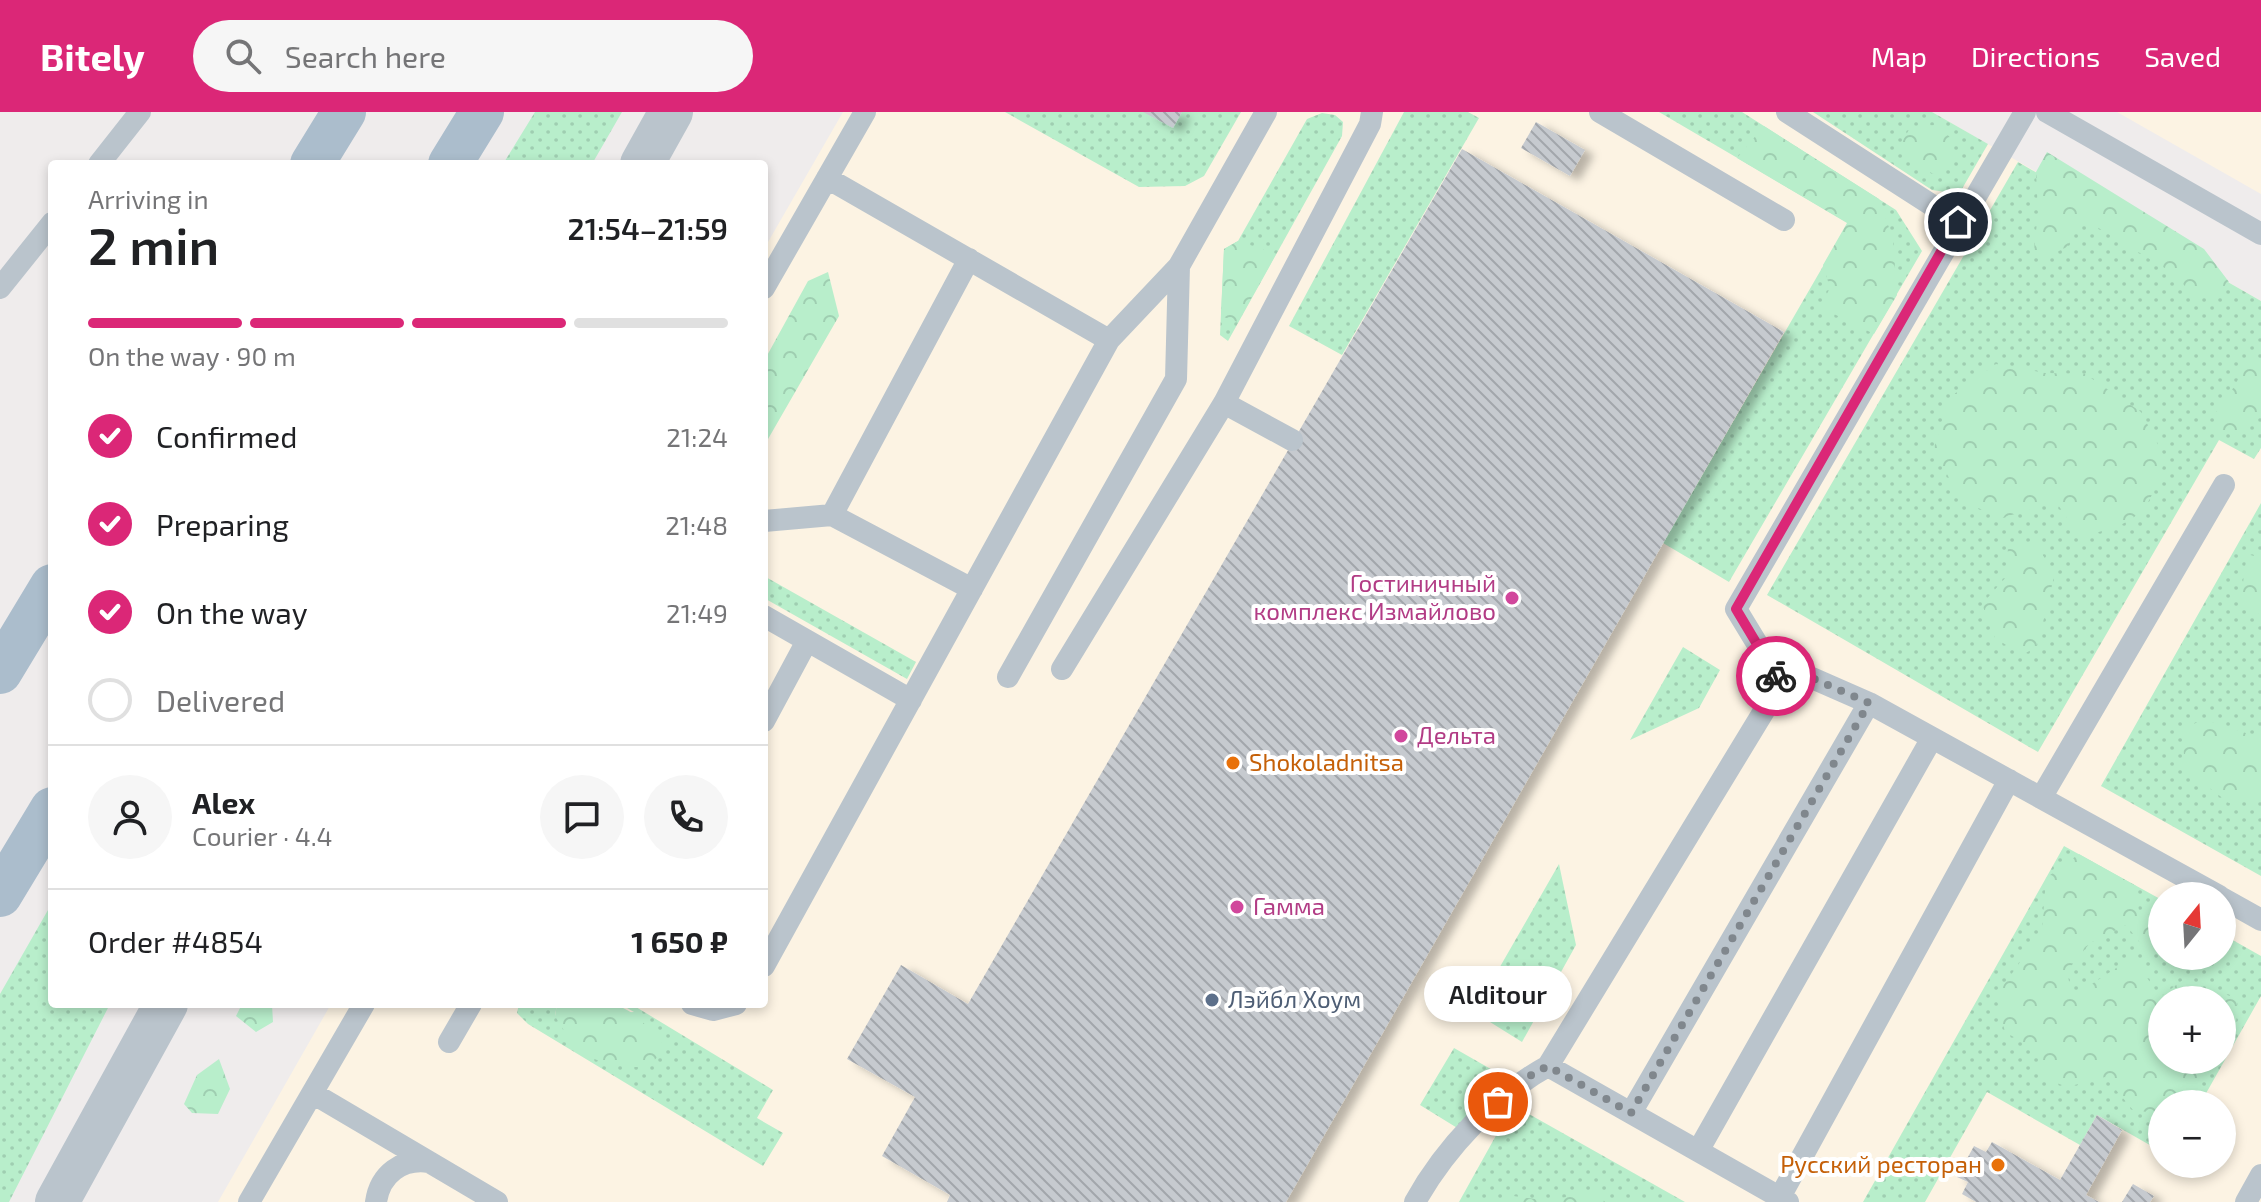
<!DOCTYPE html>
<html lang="en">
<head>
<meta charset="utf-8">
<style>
	body { margin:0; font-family:"Exo 2",sans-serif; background:#f6f6f6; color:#202124; height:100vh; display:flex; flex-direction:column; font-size:30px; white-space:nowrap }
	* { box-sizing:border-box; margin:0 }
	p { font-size:26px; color:#757577 }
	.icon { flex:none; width:44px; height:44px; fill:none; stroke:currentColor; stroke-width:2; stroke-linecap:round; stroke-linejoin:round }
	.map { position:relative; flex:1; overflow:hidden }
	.sheet { position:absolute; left:48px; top:48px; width:720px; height:848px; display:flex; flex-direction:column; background:#fff; border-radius:8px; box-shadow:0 4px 12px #0003 }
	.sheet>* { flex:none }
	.needle { width:52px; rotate:18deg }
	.buttons { position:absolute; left:2148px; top:770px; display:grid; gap:16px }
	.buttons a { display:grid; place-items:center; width:88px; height:88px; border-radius:50%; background:#fff; box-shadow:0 4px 12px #0003; font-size:40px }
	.pin { position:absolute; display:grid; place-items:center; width:68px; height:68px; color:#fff; margin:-34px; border:4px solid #fff; border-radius:50%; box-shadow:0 2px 8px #0007 }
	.courier { position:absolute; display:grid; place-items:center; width:80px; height:80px; margin:-40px; border:6px solid #db2777; border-radius:50%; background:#fff; color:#222; box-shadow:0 2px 10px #0007 }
	.bubble { position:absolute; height:56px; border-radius:28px; background:#fff; box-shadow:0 4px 12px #0003; font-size:26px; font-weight:600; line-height:56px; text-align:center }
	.head em { font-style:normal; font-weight:600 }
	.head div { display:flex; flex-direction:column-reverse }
	.head { display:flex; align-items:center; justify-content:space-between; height:136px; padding:0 40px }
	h1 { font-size:52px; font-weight:600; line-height:60px }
	.bar { display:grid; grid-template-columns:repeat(4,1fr); gap:12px 8px; align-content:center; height:96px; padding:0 40px }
	.bar i { height:10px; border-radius:6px; background:#e0e0e0 }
	.bar .selected { background:#db2777 }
	.bar p { grid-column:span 4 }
	.line { display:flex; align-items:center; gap:20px; padding:0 40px; border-top:2px solid #e0e0e0 }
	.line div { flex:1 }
	.round { display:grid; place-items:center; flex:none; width:84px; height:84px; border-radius:42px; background:#f6f6f6 }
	ol { padding:0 40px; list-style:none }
	li { display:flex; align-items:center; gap:24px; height:88px }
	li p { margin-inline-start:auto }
	li .icon { padding:8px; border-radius:50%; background:#db2777; color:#fff; stroke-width:4 }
	li:last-child { color:#757577 }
	li i { width:44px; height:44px; border:4px solid #e0e0e0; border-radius:50% }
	header { display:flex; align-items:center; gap:48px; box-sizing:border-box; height:112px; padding:0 40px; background:#db2777; color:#fff }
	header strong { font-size:38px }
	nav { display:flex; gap:44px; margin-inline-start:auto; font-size:28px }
	.search { width:560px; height:72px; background:#f6f6f6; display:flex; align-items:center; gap:20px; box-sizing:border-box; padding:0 28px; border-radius:44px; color:#757577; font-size:30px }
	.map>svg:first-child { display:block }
</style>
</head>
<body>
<header>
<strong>Bitely</strong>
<div class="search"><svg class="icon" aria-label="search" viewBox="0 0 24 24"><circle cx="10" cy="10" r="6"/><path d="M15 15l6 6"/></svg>Search here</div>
<nav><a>Map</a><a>Directions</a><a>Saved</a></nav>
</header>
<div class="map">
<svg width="2261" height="1090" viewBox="0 0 2261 1090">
	<defs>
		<pattern id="grass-dots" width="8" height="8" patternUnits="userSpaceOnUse" patternTransform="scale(2)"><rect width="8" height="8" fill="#b8eecb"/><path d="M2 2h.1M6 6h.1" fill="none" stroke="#9fceb1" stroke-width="1.8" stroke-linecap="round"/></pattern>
		<pattern id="forest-crowns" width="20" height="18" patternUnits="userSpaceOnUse" patternTransform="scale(2)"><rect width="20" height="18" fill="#b8eecb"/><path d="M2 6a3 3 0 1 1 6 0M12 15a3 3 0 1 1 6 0" fill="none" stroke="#9fceb1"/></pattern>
		<pattern id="building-back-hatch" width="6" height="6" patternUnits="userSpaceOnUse" patternTransform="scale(2)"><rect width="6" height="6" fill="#c6cacf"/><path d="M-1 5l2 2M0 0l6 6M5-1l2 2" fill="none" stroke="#a2a6ab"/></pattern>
		<filter id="shadow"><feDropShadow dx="9" dy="5" stdDeviation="4" flood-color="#0004"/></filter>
	</defs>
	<rect width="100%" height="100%" fill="#efecec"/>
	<path fill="#fcf3e3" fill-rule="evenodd" d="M843,0H1932L2261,189V1090H218L331,892H764V137ZM2162,784H2222V844H2162ZM2162,888H2222V948H2162ZM2162,992H2222V1052H2162Z
		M2117,0H2261V82Z"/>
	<path fill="url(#grass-dots)" fill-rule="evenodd" d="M535,0H622L592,52H503Z
		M1005,0H1241L1204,64L1185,74L1139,75Z
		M1404,0H1468L1479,6L1342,243L1289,214Z
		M1659,0H1742L1896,98L1922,139L1729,470L1663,431L1848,111Z
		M1813,0H1932L1988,32L1959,82L1932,78Z
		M1322,1L1335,3L1343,10L1342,24L1228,229L1220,223L1224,137L1238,129L1307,7Z
		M2018,50L2261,189V336L2254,347L2219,328L2038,640L1767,483Z
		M2261,391V764L2101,674Z
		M764,464L916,550L907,567L764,486Z
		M1683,535L1720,558L1699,596L1630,628Z
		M2064,734L2162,788V844H2222V822L2261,844V884L2200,992H2162V1040L2097,1003L2080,1033L1987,980L1925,1090H1863ZM2162,888H2222V948H2162Z
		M1559,752L1576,833L1522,930L1474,900Z
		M52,791V892H110L9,1090H0V882Z
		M519,892H557L555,904L634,900L620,892H631L773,978L757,1006L783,1021L763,1054L528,912L517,901Z
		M1454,936L1503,964L1467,1022L1420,993Z
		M1513,993L1685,1090H1459Z"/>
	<path fill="url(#forest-crowns)" d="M1939,13L1954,30L1951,54L1933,62L1898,37L1911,14Z
		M1764,14L1879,87L1893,127L1897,183L1874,222L1820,195L1830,176L1823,153L1847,111L1737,46Z
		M2047,40L2204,137L2229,170L2213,184L2195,185L2173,161L2082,106L2067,135L2046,145L2034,138L2038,101L2036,60Z
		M1238,129L1276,142L1238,210L1221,204L1224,137Z
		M828,160L839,204L764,334V249L808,169Z
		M2248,243L2261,247V295L2241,323L2218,319L2215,302L2236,272Z
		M1996,252L2045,261L2085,262L2141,300L2165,346C2149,404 2137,411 2080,425L2056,390L2001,406L1960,388L1934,336L1950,285Z
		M2036,429L2054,465L2037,535L2022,543L1995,526L1982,492L2007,464L2008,432Z
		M2247,442L2261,446V504L2241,485Z
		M2203,607L2261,626V687L2229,691L2186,658L2181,619Z
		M2079,742L2136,774L2139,801L2162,804V838L2149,842L2126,813L2090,831L2067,859L2072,885L2133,845L2160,885L2183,868L2190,888H2162V948H2199L2201,960L2187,987L2162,992V997L2154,1001L2133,998L2105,965L2067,975L2044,966L2036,938L2005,920L1996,884L2042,819L2046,766Z
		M2222,881L2238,887L2236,911L2222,923V888H2217Z
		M242,892H272L273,910L256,920L236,904Z
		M557,892C625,892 621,885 667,936L647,955C599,956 579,946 555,904Z
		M219,947L230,977L218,1002L192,1001L184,992L197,963Z
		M1596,1078L1605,1090H1502L1506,1083L1549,1089Z"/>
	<path fill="url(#building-back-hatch)" filter="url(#shadow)" d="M1143,0H1182L1173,16Z
		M1536,10L1585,38L1570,64L1521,36Z
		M1462,37L1784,220L1286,1090H947L950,1083L882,1044L915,985L847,947L901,853L968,892Z
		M2097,1003L2122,1018L2086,1083L2099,1090H1976L1962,1082L1968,1070L1957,1065L1974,1034L1986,1040L1992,1030L2060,1068Z
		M2133,1072L2154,1084L2150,1090H2122Z"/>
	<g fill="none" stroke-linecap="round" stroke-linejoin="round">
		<path stroke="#bac4cc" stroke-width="22" d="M1600,0L1784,108
			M1787,0L1958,110
			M2047,0L2261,122
			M99,52L140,0
			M0,176L52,111
			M764,176L865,0
			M1109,228L1179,154L1266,0
			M1224,291L1292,328
			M832,403L969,147
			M764,409L832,403L972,477
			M764,504L911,588
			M1062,557L1224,291L1370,12L1372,0
			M1008,565L1176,267L1179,154
			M1781,571L1736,497L2025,0
			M1781,571L1812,566L1869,591L2219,784
			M764,609L807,529
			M2041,686L2224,373
			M2222,786L2261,808
			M764,854L1109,228L827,66
			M692,892L713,898L736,892
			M449,930L471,892
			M1548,954L1788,1090
			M314,982L497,1090
			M1631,1001L1869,591
			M1698,1039L1932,626
			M1780,1085L2009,668
			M249,1090L364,892
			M376,1090C380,1062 402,1046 429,1050
			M1415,1090C1445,1036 1494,984 1548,954L1781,571
			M2246,1090L2261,1063"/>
		<path stroke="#bac4cc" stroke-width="44" d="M642,52L671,0
			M57,1090L166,892"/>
		<path stroke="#abbdcc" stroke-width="44" d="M312,52L344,0
			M450,52L482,0
			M0,560L52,474
			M0,783L52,697"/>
	</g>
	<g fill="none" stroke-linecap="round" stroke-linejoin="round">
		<path stroke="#80878d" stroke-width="8" stroke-dasharray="0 14.4" d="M1498,990L1513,973L1548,954L1631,1001L1869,591L1812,566L1781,571L1776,564"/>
		<path stroke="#db2777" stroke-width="10" d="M1776,564L1736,497L1958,110"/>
	</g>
	<g fill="#d1479c" stroke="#fff" stroke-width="3">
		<circle cx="1512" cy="486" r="8"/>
		<circle cx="1401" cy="624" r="8"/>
		<circle cx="1237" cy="795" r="8"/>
	</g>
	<g fill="#e8710a" stroke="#fff" stroke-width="3">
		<circle cx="1233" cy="651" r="8"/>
		<circle cx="1998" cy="1053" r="8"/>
	</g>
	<circle fill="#5c6f8a" stroke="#fff" stroke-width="3" cx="1212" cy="888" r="8"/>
	<g text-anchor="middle" stroke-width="8" stroke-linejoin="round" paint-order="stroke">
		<g font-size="24" fill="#b23c85" stroke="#fff" text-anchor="start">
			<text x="1496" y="480" text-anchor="end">Гостиничный<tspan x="1496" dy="28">комплекс Измайлово</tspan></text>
			<text x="1417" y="632">Дельта</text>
			<text x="1253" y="803">Гамма</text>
		</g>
		<g font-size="24" fill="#c56008" stroke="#fff" text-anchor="start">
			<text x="1249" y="659">Shokoladnitsa</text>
			<text x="1982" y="1061" text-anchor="end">Русский ресторан</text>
		</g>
		<g font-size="24" fill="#4e5e75" stroke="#fff" text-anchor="start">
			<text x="1228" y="896">Лэйбл Хоум</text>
		</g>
	</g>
</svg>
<div class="buttons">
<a><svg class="needle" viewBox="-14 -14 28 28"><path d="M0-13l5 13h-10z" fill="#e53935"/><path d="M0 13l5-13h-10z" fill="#757577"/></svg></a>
<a>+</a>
<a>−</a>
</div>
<div class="pin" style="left:1498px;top:990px;background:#ea580c"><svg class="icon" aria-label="bag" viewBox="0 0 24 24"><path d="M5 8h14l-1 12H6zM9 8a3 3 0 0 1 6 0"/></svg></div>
<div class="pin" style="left:1958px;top:110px;background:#1f2937"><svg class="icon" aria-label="home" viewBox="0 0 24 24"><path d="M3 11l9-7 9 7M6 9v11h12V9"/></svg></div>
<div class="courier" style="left:1776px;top:564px"><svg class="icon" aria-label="bike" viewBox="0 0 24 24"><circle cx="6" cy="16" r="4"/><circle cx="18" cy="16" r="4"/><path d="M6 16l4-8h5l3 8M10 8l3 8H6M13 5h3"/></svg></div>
<div class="bubble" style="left:1424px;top:854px;width:148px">Alditour</div>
<section class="sheet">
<div class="head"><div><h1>2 min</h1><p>Arriving in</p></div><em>21:54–21:59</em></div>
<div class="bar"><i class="selected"></i><i class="selected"></i><i class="selected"></i><i></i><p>On the way · 90 m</p></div>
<ol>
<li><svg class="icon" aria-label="check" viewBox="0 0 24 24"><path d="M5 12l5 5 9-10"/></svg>Confirmed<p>21:24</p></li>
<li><svg class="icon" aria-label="check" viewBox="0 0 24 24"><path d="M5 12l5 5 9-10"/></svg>Preparing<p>21:48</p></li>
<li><svg class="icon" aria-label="check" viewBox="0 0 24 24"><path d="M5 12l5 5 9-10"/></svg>On the way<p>21:49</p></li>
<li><i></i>Delivered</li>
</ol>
<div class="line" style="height:144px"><a class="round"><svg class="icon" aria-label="person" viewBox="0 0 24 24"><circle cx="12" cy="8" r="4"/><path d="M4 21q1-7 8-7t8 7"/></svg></a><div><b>Alex</b><p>Courier · 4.4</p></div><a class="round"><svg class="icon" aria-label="chat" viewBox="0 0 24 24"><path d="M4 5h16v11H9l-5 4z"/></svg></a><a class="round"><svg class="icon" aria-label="phone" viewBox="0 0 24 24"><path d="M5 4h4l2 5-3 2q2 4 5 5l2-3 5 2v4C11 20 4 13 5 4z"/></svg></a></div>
<div class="line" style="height:104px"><div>Order #4854</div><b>1 650 ₽</b></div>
</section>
</div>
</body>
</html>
